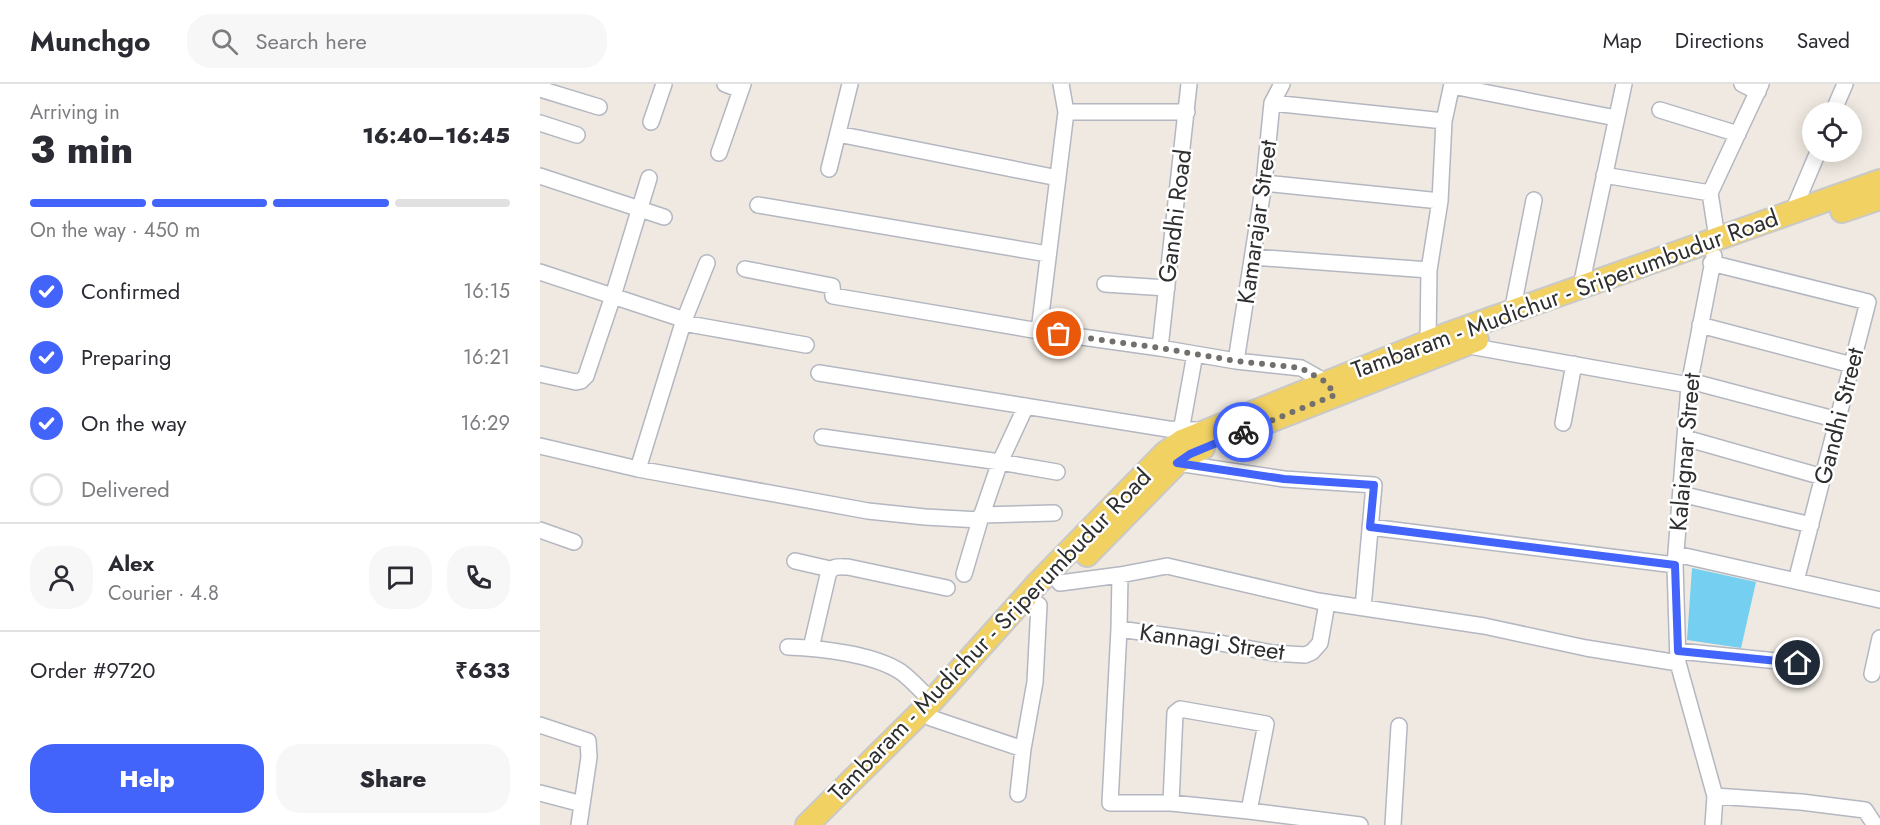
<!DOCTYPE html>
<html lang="en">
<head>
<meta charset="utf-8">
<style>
	body { margin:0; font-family:Jost,sans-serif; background:#f7f7f7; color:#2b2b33; height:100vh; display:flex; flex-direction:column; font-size:22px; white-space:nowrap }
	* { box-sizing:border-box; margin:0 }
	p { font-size:20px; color:#7c7c81 }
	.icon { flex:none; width:33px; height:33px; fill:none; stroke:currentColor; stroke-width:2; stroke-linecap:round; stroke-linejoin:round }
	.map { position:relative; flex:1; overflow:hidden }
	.sheet { display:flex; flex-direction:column; background:#fff; width:540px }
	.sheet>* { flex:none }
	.tools { position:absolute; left:1262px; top:18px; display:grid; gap:12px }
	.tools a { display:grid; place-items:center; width:60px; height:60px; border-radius:50%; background:#fff; box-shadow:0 3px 15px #0003; font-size:30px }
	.pin { position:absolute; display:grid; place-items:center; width:51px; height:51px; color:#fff; margin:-26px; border:3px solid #fff; border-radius:50%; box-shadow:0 2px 6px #0007 }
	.courier { position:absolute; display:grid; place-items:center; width:60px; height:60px; margin:-30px; border:4px solid #4264fb; border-radius:50%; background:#fff; color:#222; box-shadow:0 2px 8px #0007 }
	.overview em { font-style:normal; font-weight:800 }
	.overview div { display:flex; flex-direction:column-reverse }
	.overview { display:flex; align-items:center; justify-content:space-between; height:102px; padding:0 30px }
	h1 { font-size:39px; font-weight:800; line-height:45px }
	.bar { display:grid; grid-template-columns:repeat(4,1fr); gap:9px 6px; align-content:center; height:72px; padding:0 30px }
	.bar i { height:8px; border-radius:4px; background:#e1e1e2 }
	.bar .active { background:#4264fb }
	.bar p { grid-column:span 4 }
	.line { display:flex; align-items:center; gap:15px; padding:0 30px; border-top:2px solid #e1e1e2 }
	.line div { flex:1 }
	.round { display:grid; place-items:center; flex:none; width:63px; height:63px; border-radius:24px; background:#f7f7f7 }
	ol { padding:0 30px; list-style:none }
	li { display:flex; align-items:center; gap:18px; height:66px }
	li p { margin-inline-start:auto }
	li .icon { padding:6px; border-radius:50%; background:#4264fb; color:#fff; stroke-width:4 }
	li:last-child { color:#7c7c81 }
	li i { width:33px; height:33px; border:3px solid #e1e1e2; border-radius:50% }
	.cta { display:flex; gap:12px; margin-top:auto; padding:12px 30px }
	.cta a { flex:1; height:69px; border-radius:24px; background:#4264fb; color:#fff; font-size:24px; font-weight:800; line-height:69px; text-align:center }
	.cta a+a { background:#f7f7f7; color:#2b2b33 }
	header { display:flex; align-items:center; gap:36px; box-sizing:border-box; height:84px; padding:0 30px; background:#fff; border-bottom:2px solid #e1e1e2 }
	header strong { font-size:28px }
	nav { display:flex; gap:33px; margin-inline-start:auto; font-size:21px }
	.search { width:420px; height:54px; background:#f7f7f7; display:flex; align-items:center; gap:15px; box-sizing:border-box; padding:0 21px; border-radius:24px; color:#7c7c81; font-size:22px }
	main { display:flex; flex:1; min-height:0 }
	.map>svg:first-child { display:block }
</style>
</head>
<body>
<header>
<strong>Munchgo</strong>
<div class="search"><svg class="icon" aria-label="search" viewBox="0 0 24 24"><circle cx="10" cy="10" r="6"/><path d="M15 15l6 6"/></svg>Search here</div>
<nav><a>Map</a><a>Directions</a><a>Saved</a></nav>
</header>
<main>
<section class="sheet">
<div class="overview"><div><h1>3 min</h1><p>Arriving in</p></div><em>16:40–16:45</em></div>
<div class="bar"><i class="active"></i><i class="active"></i><i class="active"></i><i></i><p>On the way · 450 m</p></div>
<ol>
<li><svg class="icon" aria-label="check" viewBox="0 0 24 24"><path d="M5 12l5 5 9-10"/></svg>Confirmed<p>16:15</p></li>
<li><svg class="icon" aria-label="check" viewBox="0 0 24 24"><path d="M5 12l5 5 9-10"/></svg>Preparing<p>16:21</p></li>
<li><svg class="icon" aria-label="check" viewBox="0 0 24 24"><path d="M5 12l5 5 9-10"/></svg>On the way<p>16:29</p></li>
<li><i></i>Delivered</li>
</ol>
<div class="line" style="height:108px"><a class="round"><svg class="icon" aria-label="person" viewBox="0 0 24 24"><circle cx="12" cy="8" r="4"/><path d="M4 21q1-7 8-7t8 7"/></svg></a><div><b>Alex</b><p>Courier · 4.8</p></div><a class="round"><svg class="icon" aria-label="chat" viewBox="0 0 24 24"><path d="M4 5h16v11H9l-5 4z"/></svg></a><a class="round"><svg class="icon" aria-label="phone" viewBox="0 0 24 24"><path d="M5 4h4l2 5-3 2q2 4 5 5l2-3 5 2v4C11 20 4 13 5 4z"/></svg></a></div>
<div class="line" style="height:78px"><div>Order #9720</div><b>₹633</b></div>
<div class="cta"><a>Help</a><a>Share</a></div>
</section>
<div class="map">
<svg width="1340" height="741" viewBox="0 0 1340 741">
	<rect width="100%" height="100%" fill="#efe9e1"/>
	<path fill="#75cff0" d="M1152,484L1216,498L1201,564L1147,556Z"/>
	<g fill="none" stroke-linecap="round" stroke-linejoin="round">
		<g stroke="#b4b7c1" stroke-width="18">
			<path id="minor" d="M185,0L201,6
				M1202,0L1218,8
				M912,2L1076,34
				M0,5L59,23
				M732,19L904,37
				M1120,26L1198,50
				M526,28H647
				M1293,28L1305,0
				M111,38L124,0
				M0,39L37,51
				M298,50L518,94
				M179,69L203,0
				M289,85L310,0
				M1064,91L1170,109
				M0,92L124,133
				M724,99L900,117
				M218,121L508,170
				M1253,127L1278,68
				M1177,154L1170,109L1221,0
				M713,173L889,186
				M167,179L143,239L266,261
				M1171,179L1328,218L1256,497
				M205,185L292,202L293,212L499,247L620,264L696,277L761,284L786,298
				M0,188L139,234L143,239L98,385
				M565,200L627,204
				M1041,202L1084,0
				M972,228L994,116
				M1160,241L1312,281
				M499,247L526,28L521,0
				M888,257L889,186L900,117L904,37L912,0
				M924,261L1149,301
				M620,264L649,0
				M696,277L724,99L732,19L742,0
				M279,289L628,345L658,346
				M0,290L36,298L41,297L46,292L73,212L109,94
				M1150,297L1298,336
				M1023,339L1034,280
				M641,347L655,270
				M282,353L460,378L517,388
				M1145,354L1283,393
				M0,362L98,385L328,427L385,433L440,436
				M637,379L744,395L834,401L823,524
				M1141,410L1271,441
				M441,431L514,429
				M830,443L1135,481
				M0,446L34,458
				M1136,470L1340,516
				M255,477L290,485
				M424,490L440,436L460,378L486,322
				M580,491L579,545L570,719H631L709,727L820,741
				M520,499L580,491L627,482L778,517L944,542L1046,564L1138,579
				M579,545L680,559L733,569L765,571L772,568L780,559L787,519
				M248,563C280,564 334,570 361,588C372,596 382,608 392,617
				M271,564L288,491C292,481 298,483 308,483L407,504
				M1138,567L1258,579
				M1332,590L1340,554
				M391,634L483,665
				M0,641L48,657L49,673L39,741
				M0,709L42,720
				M478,710L483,665L495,598L499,521
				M1175,712L1261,718L1325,726L1335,741
				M631,719L635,629L640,625L726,640L709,727
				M853,741L859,642
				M1173,741L1175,712L1138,579L1135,481L1149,301L1174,172"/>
		</g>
		<g stroke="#c9c9c9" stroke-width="26">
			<path id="primary" d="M1302,127L1340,114
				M702,348L937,256
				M547,471L637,379L650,370L663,364
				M267,741L392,617L498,499L625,369L642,357L908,250L1340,97"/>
		</g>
		<use href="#minor" stroke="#fff" stroke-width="15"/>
		<use href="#primary" stroke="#f2d163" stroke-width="22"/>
	</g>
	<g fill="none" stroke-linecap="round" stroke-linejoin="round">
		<path stroke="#726f6d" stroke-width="6" stroke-dasharray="0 10.8" d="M519,250L620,264L696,277L761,284L786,298L795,311L703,348"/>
		<path stroke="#4264fb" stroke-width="8" d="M703,348L650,370L637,379L744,395L834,401L830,443L1135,481L1138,567L1258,579"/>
	</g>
	<g text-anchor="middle" stroke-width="5" stroke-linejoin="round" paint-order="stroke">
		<g font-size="24" fill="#2e2e2e" stroke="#fff">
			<text transform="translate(635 132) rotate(-83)" y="8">Gandhi Road</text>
			<text transform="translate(717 138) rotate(-82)" y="8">Kamarajar Street</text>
			<text transform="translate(1025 210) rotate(-20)" y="8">Tambaram - Mudichur - Sriperumbudur Road</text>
			<text transform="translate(1299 332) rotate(-76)" y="8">Gandhi Street</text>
			<text transform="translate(1145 368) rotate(-85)" y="8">Kalaignar Street</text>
			<text transform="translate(450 551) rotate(-46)" y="8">Tambaram - Mudichur - Sriperumbudur Road</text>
			<text transform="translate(672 558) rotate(8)" y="8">Kannagi Street</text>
		</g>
	</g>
</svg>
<div class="tools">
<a><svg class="icon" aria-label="locate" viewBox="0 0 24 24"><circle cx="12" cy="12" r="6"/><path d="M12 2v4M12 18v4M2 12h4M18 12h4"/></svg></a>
</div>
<div class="pin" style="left:519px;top:250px;background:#ea580c"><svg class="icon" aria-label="bag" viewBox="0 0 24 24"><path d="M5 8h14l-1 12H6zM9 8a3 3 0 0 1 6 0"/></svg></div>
<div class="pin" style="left:1258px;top:579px;background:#1f2937"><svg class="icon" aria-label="home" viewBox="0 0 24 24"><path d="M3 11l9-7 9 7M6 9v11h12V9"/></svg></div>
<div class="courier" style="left:703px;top:348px"><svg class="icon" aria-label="bike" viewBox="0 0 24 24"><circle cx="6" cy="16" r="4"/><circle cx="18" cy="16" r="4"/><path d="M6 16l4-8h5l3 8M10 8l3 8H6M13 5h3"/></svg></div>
</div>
</main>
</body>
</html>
